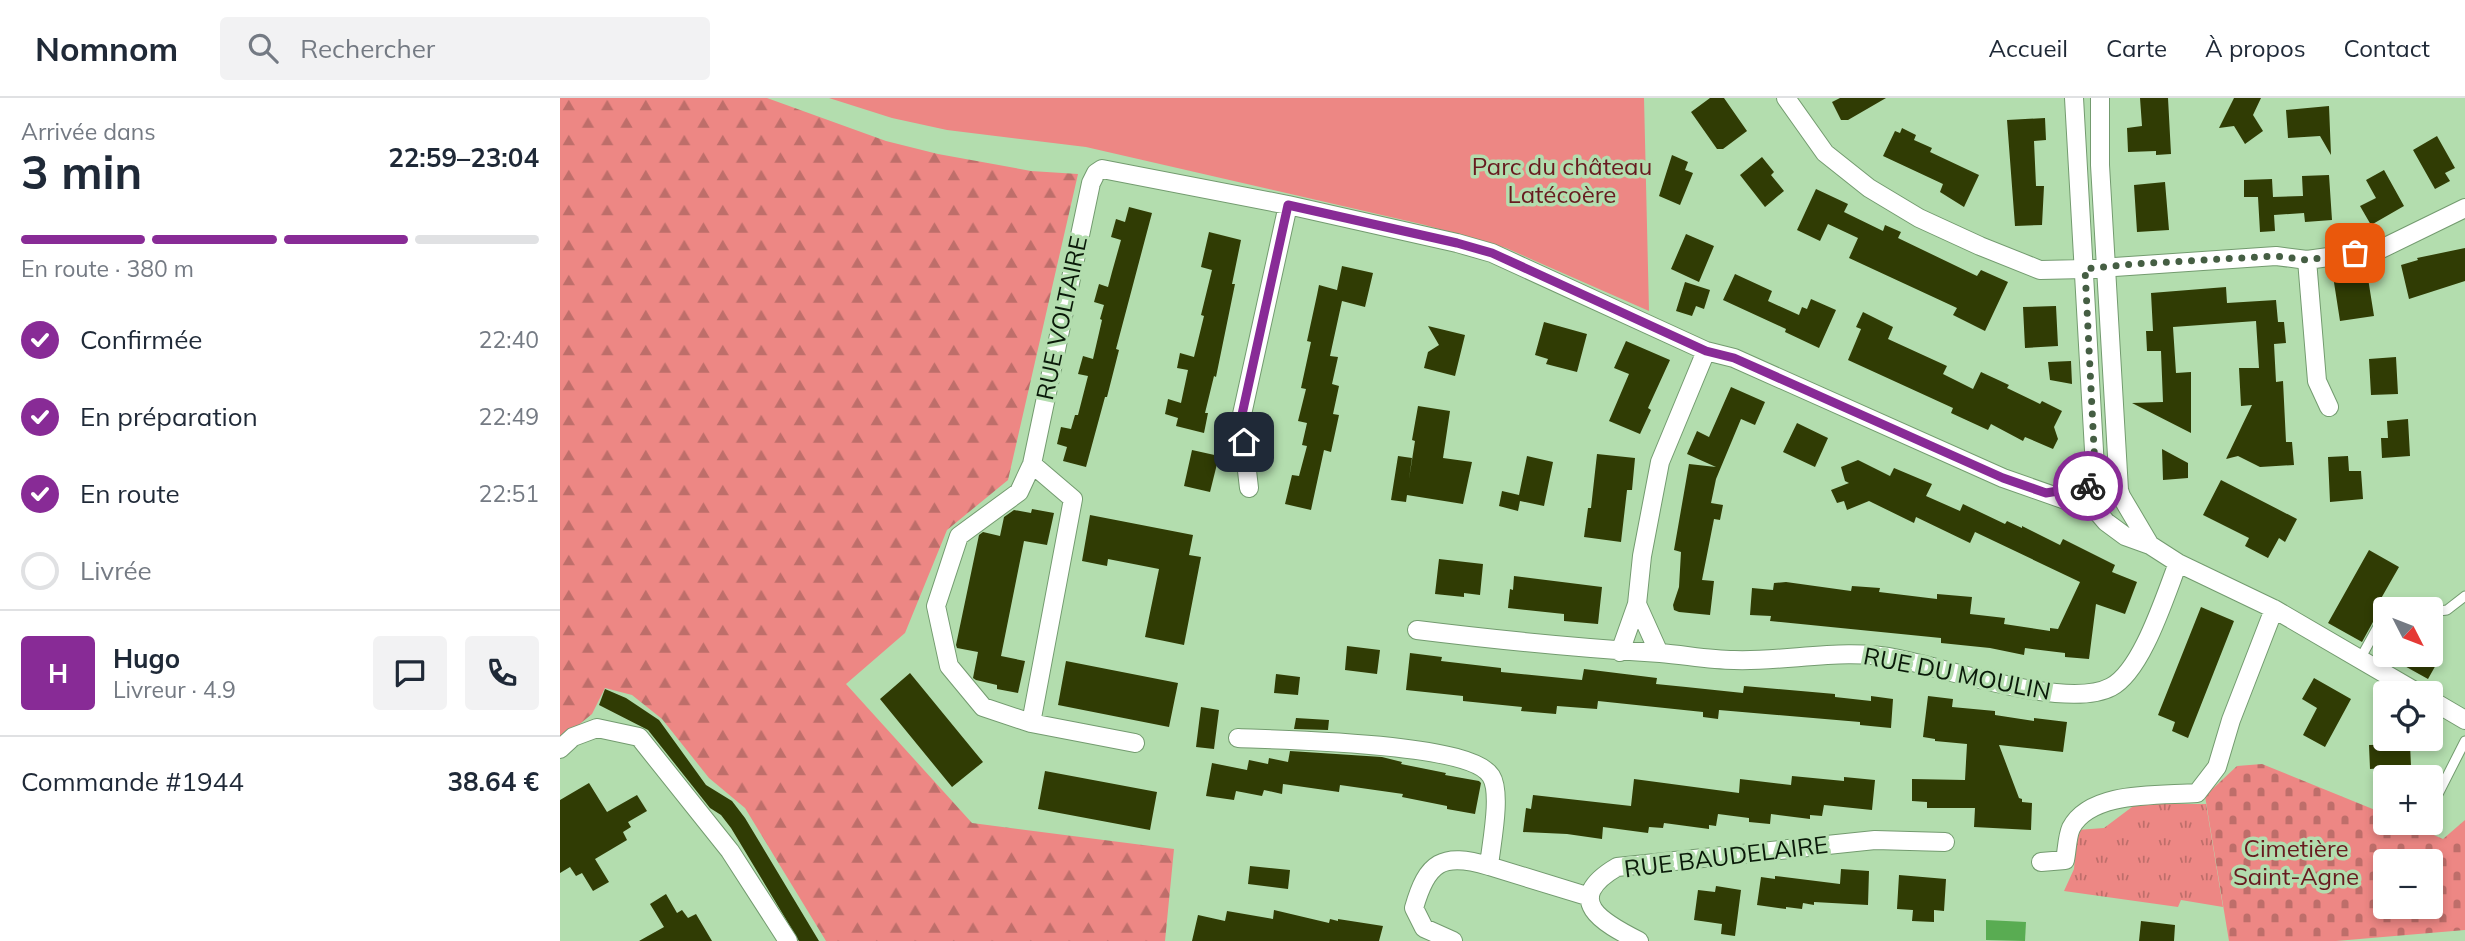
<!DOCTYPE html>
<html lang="fr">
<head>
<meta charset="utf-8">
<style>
	body { margin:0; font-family:Mulish,sans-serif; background:#f2f2f3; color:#1f2937; height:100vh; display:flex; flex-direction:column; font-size:26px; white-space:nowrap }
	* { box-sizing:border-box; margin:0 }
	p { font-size:23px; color:#747a83 }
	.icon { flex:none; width:38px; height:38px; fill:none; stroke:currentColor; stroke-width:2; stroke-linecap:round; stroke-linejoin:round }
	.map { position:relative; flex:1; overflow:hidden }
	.drawer { display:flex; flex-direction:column; background:#fff; width:560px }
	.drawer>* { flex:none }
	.needle { width:46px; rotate:132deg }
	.buttons { position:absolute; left:1813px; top:499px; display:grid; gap:14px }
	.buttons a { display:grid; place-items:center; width:70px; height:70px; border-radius:7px; background:#fff; box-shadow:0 4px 10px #0003; font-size:35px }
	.pin { position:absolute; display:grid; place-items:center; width:60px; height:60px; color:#fff; margin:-30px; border-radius:14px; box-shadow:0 4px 10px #0006 }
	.courier { position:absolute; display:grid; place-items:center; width:70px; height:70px; margin:-35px; border:5px solid #882b96; border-radius:50%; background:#fff; color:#222; box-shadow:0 2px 9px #0007 }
	.summary em { font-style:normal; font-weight:700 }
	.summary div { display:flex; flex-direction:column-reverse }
	.summary { display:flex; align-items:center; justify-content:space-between; height:119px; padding:0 21px }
	h1 { font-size:46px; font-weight:700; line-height:52px }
	.bar { display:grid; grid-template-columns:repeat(4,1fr); gap:10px 7px; align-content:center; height:84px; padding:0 21px }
	.bar i { height:9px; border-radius:5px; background:#e0e1e3 }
	.bar .current { background:#882b96 }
	.bar p { grid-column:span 4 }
	.line { display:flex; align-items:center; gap:18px; padding:0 21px; border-top:2px solid #e0e1e3 }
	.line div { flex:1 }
	.round { display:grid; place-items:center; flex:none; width:74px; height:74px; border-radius:7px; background:#f2f2f3 }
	ol { padding:0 21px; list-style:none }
	li { display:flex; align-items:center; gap:21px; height:77px }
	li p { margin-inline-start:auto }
	li .icon { padding:7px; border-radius:50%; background:#882b96; color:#fff; stroke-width:4 }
	li:last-child { color:#747a83 }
	li i { width:38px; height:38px; border:4px solid #e0e1e3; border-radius:50% }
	header { display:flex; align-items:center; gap:42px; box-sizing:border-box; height:98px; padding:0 35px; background:#fff; border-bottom:2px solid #e0e1e3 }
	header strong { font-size:33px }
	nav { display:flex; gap:38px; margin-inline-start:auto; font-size:24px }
	.search { width:490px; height:63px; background:#f2f2f3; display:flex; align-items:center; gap:18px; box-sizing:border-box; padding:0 24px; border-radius:7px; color:#747a83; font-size:26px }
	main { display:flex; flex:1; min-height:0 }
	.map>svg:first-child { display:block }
</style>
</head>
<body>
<header>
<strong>Nomnom</strong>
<div class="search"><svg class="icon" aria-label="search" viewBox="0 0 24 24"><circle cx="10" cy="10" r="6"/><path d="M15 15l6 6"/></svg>Rechercher</div>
<nav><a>Accueil</a><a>Carte</a><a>À propos</a><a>Contact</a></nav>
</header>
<main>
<section class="drawer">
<div class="summary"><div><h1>3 min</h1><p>Arrivée dans</p></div><em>22:59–23:04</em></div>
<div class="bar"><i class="current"></i><i class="current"></i><i class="current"></i><i></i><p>En route · 380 m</p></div>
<ol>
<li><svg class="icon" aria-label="check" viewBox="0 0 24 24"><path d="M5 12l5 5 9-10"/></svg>Confirmée<p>22:40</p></li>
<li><svg class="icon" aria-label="check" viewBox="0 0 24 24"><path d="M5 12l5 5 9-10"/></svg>En préparation<p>22:49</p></li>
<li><svg class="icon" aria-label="check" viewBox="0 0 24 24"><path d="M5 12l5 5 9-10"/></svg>En route<p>22:51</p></li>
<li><i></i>Livrée</li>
</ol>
<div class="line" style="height:126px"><b class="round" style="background:#882b96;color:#fff">H</b><div><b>Hugo</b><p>Livreur · 4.9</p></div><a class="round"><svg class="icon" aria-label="chat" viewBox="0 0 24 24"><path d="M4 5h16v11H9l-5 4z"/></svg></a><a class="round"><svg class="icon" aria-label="phone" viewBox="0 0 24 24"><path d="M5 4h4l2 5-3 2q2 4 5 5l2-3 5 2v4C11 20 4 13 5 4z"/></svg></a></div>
<div class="line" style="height:91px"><div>Commande #1944</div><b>38.64 €</b></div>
</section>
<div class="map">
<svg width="1905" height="843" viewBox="0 0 1905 843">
	<defs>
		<pattern id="grass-tufts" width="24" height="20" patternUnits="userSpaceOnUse" patternTransform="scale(1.75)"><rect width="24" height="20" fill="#ed8784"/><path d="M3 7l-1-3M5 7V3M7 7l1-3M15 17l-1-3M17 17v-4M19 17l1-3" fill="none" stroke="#be6e6a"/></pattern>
		<pattern id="forest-firs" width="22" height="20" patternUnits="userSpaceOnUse" patternTransform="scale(1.75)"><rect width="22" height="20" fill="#ed8784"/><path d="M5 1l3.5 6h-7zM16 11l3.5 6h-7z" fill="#be6e6a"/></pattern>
		<pattern id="cemetery-stones" width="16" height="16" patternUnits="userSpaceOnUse" patternTransform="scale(1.75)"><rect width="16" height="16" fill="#ed8784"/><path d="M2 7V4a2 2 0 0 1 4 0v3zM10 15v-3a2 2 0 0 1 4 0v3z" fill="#be6e6a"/></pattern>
	</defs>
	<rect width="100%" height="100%" fill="#b3ddae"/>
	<path fill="url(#grass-tufts)" d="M1576,706H1646L1663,809L1621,802L1618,809L1504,793L1514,771L1517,732L1544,730Z"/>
	<path fill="url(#forest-firs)" d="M0,0H207L326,43L378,56L471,73L518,76L448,382L387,432L345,535L286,586L412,725L614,751L605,843H266L185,710L149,680L102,621L72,597L45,590L32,616L0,642Z"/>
	<path fill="url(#cemetery-stones)" fill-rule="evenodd" d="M1702,666L1825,716V724L1846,725L1883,741L1905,722V832L1776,843H1669L1645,698L1677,668ZM1825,763H1871V808H1825Z"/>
	<path fill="#ed8784" d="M269,0H1084L1089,213L946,150L865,127L526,49L387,32L332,20Z"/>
	<path fill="#59ac52" d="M1426,822L1466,824L1465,843L1426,842Z"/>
	<path fill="#303c04" d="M1150,0H1164L1187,33L1163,51H1157L1131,14Z
		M1280,0H1326L1288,22H1281L1272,4Z
		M1580,0H1608L1611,56L1596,57V53L1568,54L1567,30L1582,28Z
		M1674,0H1701L1693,17L1703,33L1685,46L1674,28L1659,30Z
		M1769,8L1771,57L1760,38L1728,40L1726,12Z
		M1485,20L1486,42L1474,43L1476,88H1484L1482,127L1455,128L1447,22Z
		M1342,30L1356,37L1354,42L1372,50L1370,54L1419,77L1404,109L1380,94L1383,86L1323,58L1335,33L1340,35Z
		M1877,38L1895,70L1885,75L1890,83L1875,91L1853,52Z
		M1112,57L1128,64L1125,72L1133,75L1120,107L1099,98Z
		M1202,59L1214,74L1211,77L1224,93L1205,109L1180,77Z
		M1824,72L1844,108L1811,127L1800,108L1816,100L1806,82Z
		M1769,77L1772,122L1745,124L1744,115L1714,117L1715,133L1700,134L1698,99H1684V82L1712,81L1713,99L1743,98L1742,78Z
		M1605,84L1609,132L1577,134L1574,87Z
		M1256,91L1288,106L1284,114L1323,133L1325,127L1341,134L1338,140L1417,178L1421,172L1448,184L1425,233L1393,217L1397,210L1289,160L1298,140L1268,126L1260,143L1237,132Z
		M569,109L592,115L556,251L559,252L547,299H545L526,369L503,363L507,349L497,346L501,329L511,331L515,317H518L528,278L518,276L523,258L533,261L542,222L540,221L544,207L534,204L539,186L548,189L552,174L561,142L551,139L556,121L565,124Z
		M649,134L681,142L672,186H675L656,279L654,278L645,315H648L644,335L616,328L618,320L605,316L608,301L621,305L628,272L617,270L620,255L634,259L644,218L641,217L652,172L641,169Z
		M1126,136L1154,148L1139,184L1111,171Z
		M1905,150V183L1849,201L1841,167L1858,162L1857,160Z
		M782,168L813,175L805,209L782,203L770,258L778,259L772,286L779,288L773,316L779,317L771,354L764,352L751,412L725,406L732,377L739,378L747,348L742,347L747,325L738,323L746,291L741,290L751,244L747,243L757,197L759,187L777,192Z
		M1807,174L1814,218L1780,223L1773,178Z
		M1175,176L1212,193L1208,203L1239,217L1242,209L1247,211L1251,201L1276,212L1259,250L1225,234L1226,231L1163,202Z
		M1125,184L1150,192L1144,211L1136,208L1132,218L1116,213Z
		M1666,189L1667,205L1716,202L1718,224H1724L1726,245L1714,246L1716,284L1723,283L1726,344H1732L1734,367L1700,369L1678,358L1666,361L1692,307L1681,308L1679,270H1699L1696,223L1613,229L1616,275L1631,274V335L1572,305L1603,304L1601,253H1587L1586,233H1593L1591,195Z
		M1496,208L1498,248L1465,250L1463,209Z
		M1303,214L1333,229L1328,241L1387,268L1383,276L1413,291L1421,274L1449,287L1447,290L1480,306L1482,303L1502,313L1494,329L1498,341L1493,351L1465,339L1463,343L1431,326L1428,332L1391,315L1393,310L1288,262L1301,231L1296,229Z
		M984,224L1027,236L1017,274L986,266L988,261L975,257Z
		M868,228L905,237L895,278L864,270L868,254L879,247Z
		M1066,243L1110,262L1088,310L1091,312L1080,336L1049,323L1069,276L1054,270Z
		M1836,259L1838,296L1811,297L1809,261Z
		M1511,263L1512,286L1490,282L1488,264Z
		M1171,289L1205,304L1195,327L1181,321L1156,381L1151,405L1163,407L1160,422L1154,421L1142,482L1154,483L1150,517L1119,514L1114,512L1113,507L1119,489L1121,454L1114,452L1129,366L1156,369L1127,356L1137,333L1149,339Z
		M858,308L890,313L883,360L912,364L903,406L847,397L846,404L831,402L838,358L852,360L849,381L855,343L852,342Z
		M1848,321L1850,358L1822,360L1821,340H1828L1827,323Z
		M1237,325L1268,340L1255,369L1223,354Z
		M1602,351L1628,365V380L1603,382Z
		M632,352L659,358L650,394L624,388Z
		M1037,356L1075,360L1072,392H1067L1061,444L1024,439L1028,410H1031Z
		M967,358L993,364L984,408L960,403L958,413L939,408L942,393L959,397Z
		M1788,358L1789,373H1801L1803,401L1770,404L1768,359Z
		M1298,362L1330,378L1334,370L1372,386L1366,398L1400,413L1403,406L1445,426L1447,423L1462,430V428L1500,447L1503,441L1555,467L1552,474L1577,484L1565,516L1536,506L1529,561L1505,559V555L1465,550L1464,557L1430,550L1381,545V540L1210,523L1211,518L1190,517L1192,490L1213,492L1214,485L1226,484L1291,493L1292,488L1320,490L1319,494L1377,501V496L1412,499L1410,516L1445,520L1444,526L1490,533V530L1498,531L1520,484L1415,434L1410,445L1356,419L1354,425L1309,403L1287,412L1284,403L1277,405L1271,392L1289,385L1285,383L1281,369Z
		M1661,382L1737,421L1725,444L1719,440L1708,460L1685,448L1689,440L1643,417Z
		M472,411L494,415L487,447L464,443L441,558L465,563L458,595L437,591V587L416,582L413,580L418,554L397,550L396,547L419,437L423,434L440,438L444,419L454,412L471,415Z
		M530,417L633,437L629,457L641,459L624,547L585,539L599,471L548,461L547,468L522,463Z
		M1809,452L1839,469L1815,511L1819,513L1802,544L1768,525Z
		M879,461L923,466L920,497L904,495V499L875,496Z
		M954,478L1042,489L1038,526L1004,523V516L948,510L950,491L953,492Z
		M1641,509L1674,523L1628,640L1612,633L1615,624L1598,617Z
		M1825,530V556H1882L1868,581L1814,551Z
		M787,548L820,552L817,576L785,572Z
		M850,555L882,559L881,563L941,570V574L1022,582L1024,571L1097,580L1096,586L1126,589L1183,595L1184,588L1275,596V599L1311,603V598L1333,601L1331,630L1300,627V624L1159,612L1158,621L1143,619V614L1038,603L1037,611L997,608L996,616L961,613L962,609L903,603V598L846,592Z
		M506,563L618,585L609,629L498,607Z
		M350,575L423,664L392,689L320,601Z
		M716,576L740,579L738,597L714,595Z
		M1754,580L1791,601L1765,649L1743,637L1757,610L1742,601Z
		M45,591L66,600L99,622L146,687L172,703L185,720L259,843H239L171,730L161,717L150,710L88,632L39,607Z
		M1368,598L1393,601L1392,609L1435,613V617L1474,623V620L1507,624L1503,654L1439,647L1459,700L1462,701V704L1472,705L1471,732L1414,729L1415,710H1367V704L1352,703V681L1405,682L1407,646L1375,643V641L1363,639Z
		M641,609L659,612L654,651L636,649Z
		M736,620L769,622L768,632L734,631Z
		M1850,646L1851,668L1810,671L1809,647Z
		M730,653L822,659L842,664L841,666L886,675L885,677L919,683L921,685L915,716L887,711V708L842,699L843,696L780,687L779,694L723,686L722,696L704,692L702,698L676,693L674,702L646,698L652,665L687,672L689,662L708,666L709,660L728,664Z
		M485,673L597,694L590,732L478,711Z
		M1232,678L1284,683V679L1315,682L1312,712L1264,707L1262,718L1250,717V721L1211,716L1210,726L1189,724V720L1158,716L1156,728L1149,727V731L1104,725L1103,730L1089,729L1088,735L1043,729L1042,741L1007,736L963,734L966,710L971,711L973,697L1071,708L1074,681L1179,695L1180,681L1231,687Z
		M29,685L47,714L77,697L87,713L68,724L71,729L63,734L67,742L35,761L49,784L33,793L22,775L16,778L10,769L0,775V702Z
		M690,768L730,772L728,791L688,786Z
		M1281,771L1309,773L1308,807L1254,804V807L1243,805L1242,811L1226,809V811L1197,807L1201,779L1215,781V778L1280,786Z
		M1339,777L1386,781L1384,813L1374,812V824L1352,823L1353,812L1337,811Z
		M1156,788L1181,792L1175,838L1161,836L1162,826L1134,822L1138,792L1155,794Z
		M106,796L117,815L122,812L128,820L136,816L152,843H79L104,829L90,806Z
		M714,812L769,825L770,821L778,823V821L823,828L819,843H632L638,817L665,823L667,813L713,821Z
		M1581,823L1615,827L1614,843H1579Z"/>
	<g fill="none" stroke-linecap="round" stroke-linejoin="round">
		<g stroke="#739b6f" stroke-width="11">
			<path id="service" d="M1831,511H1852
				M1871,514L1887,512L1905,498
				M1800,561L1825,516
				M1871,710L1905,643
				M1860,731L1863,724"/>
		</g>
		<g stroke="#739b6f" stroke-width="20">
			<path id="minor" d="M1226,0L1265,55L1309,90L1359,120L1420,148L1480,172L1525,171L1716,158L1747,162L1819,152L1905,110
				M1514,0L1535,370L1533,386
				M1540,0V67L1559,392L1561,398L1590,447
				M1747,162L1757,283L1769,309
				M689,390L681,321L728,107
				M1559,392L1553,384L1537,383L1529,392L1528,403L1546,424L1565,438L1590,447L1618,465L1714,511L1858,595
				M1077,506L1099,555
				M857,532C938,542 1019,550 1100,555C1125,557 1150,562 1174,562C1229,564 1284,549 1339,561C1388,571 1508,612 1551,589C1582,573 1605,498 1618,465
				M1060,554L1077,506L1082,458L1100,364L1146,253
				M1871,602L1905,622
				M471,625L513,401L472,366
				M678,640C721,642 910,644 931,678C942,695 931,747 929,768C882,754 867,764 854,810L864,830L893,843
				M575,645L471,625L423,609L389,568L376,508L399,438L459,394L472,366L531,85L536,75L542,71L728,107L897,145L932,155L1146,253L1174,260L1443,380L1534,412
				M0,651L13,639L37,630L79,639L170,753L228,843
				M1481,764L1505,762C1507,753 1507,739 1511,730C1531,692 1601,698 1637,695L1657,669L1671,622L1714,511
				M929,768L1030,799
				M1079,843C1043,825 1001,802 1057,769L1315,742L1385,744"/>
		</g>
		<use href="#service" stroke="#fff" stroke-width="9"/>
		<use href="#minor" stroke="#fff" stroke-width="18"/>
	</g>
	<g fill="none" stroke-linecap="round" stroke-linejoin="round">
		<path stroke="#455e43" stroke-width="7" stroke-dasharray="0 12.6" d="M1528,388L1533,386L1535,370L1525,171L1573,166L1716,158L1747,162L1795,155"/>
		<path stroke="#882b96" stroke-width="9" d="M684,344L681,321L728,107L897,145L932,155L1146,253L1174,260L1443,380L1486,395L1528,388"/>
	</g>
	<g text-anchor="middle" stroke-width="7" stroke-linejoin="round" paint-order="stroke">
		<g font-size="24" fill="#671b1f" stroke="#b3ddae">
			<text x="1002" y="77">Parc du château<tspan x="1002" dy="28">Latécoère</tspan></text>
			<text x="1736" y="759">Cimetière<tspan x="1736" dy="28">Saint-Agne</tspan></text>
		</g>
		<g font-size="24" fill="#0a1a09" stroke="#b3ddae">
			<text transform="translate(502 220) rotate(-78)" y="8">RUE VOLTAIRE</text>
			<text transform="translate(1397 576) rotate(11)" y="8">RUE DU MOULIN</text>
			<text transform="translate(1166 759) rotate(-7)" y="8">RUE BAUDELAIRE</text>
		</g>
	</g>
</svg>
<div class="buttons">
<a><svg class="needle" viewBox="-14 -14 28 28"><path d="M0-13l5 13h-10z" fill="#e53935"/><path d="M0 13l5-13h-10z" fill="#747a83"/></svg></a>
<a><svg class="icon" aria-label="locate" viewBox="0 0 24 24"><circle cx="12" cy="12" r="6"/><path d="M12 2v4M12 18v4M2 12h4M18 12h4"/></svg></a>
<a>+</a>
<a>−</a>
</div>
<div class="pin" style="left:1795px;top:155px;background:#ea580c"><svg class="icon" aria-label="bag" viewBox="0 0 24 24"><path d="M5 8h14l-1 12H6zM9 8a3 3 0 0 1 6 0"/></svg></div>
<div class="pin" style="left:684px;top:344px;background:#1f2937"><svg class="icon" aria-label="home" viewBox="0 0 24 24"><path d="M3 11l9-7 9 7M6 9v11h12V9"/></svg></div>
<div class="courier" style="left:1528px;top:388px"><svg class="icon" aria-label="bike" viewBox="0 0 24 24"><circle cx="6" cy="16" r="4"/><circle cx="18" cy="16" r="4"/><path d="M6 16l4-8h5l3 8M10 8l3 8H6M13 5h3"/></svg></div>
</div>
</main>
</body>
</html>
